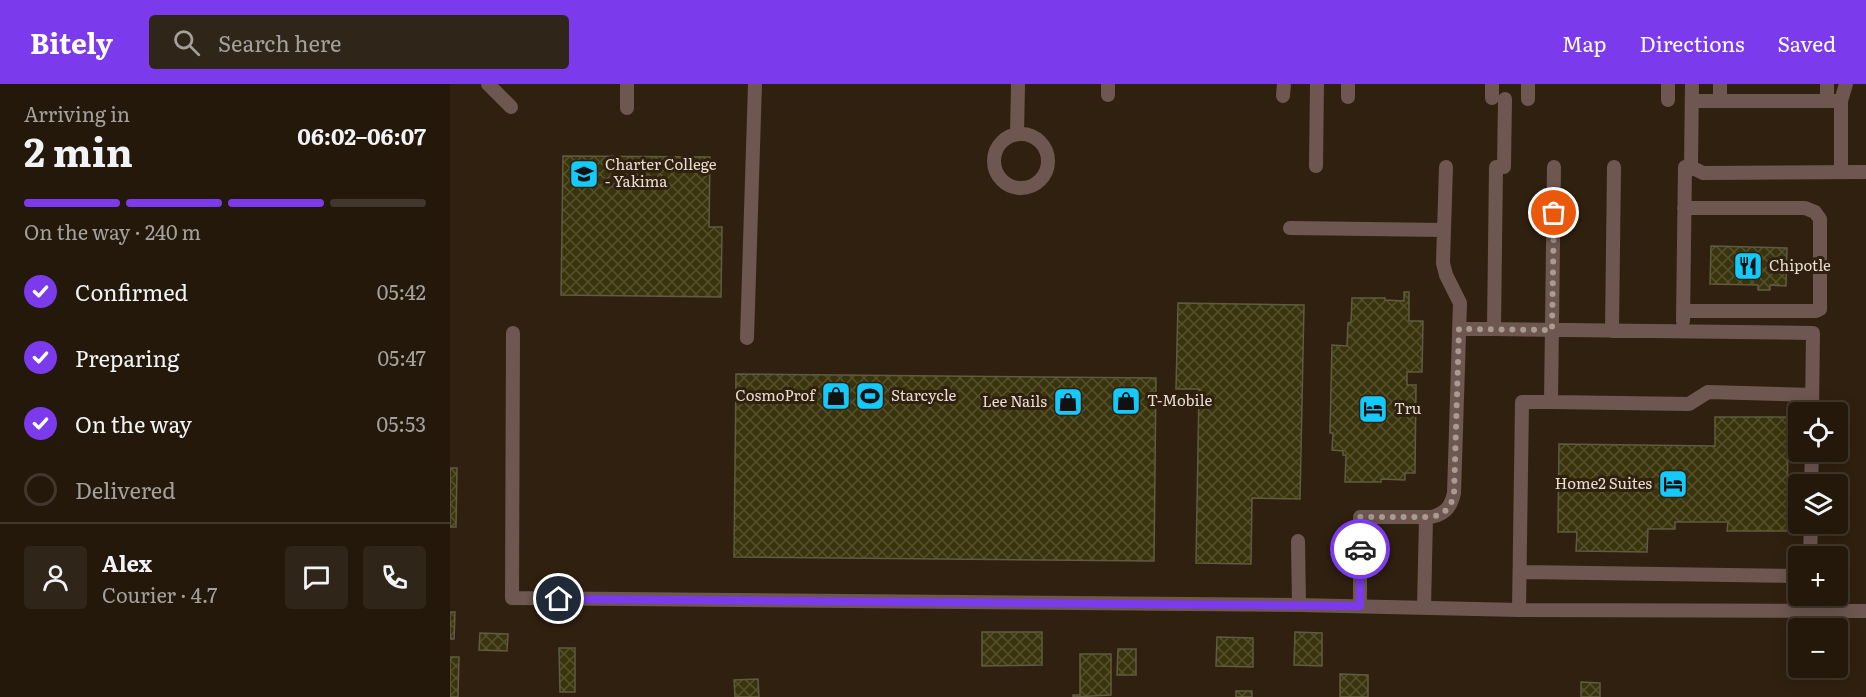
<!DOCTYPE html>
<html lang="en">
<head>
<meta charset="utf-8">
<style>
	body { margin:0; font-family:Literata,serif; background:#302519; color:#f1f3f6; height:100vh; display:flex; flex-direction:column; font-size:22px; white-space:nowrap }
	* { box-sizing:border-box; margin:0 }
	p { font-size:20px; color:#a3a09d }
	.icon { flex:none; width:33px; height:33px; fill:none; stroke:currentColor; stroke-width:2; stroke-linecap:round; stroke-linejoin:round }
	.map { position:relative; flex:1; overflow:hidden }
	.panel { display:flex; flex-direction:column; background:#24180b; width:450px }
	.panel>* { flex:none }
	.buttons { position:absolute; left:1338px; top:318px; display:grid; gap:12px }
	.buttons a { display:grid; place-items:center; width:60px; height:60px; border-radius:6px; background:#24180b; box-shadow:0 3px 15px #0003,0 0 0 2px #41372c; font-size:30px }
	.pin { position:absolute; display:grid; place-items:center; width:51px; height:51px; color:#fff; margin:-26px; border:3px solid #fff; border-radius:50%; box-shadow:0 2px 6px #0007 }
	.courier { position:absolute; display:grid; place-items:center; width:60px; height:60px; margin:-30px; border:4px solid #7c3aed; border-radius:50%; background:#fff; color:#222; box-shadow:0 2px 8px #0007 }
	.summary em { font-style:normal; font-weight:700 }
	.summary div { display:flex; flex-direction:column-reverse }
	.summary { display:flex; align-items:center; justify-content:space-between; height:102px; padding:0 24px }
	h1 { font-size:39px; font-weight:700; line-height:45px }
	.bar { display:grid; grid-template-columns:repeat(4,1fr); gap:9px 6px; align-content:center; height:72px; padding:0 24px }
	.bar i { height:8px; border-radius:4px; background:#41372c }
	.bar .selected { background:#7c3aed }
	.bar p { grid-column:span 4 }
	.line { display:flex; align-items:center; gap:15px; padding:0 24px; border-top:2px solid #41372c }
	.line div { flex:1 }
	.round { display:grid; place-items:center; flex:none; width:63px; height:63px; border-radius:6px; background:#302519 }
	ol { padding:0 24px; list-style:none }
	li { display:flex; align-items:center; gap:18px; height:66px }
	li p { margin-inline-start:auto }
	li .icon { padding:6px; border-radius:50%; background:#7c3aed; color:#fff; stroke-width:4 }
	li:last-child { color:#a3a09d }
	li i { width:33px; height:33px; border:3px solid #41372c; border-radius:50% }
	header { display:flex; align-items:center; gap:36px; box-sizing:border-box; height:84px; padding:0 30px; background:#7c3aed; color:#fff }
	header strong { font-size:28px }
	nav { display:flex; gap:33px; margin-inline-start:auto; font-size:21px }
	.search { width:420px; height:54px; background:#302519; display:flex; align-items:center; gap:15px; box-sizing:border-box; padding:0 21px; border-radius:6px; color:#a3a09d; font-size:22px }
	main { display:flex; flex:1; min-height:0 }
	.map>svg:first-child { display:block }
</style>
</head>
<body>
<header>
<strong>Bitely</strong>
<div class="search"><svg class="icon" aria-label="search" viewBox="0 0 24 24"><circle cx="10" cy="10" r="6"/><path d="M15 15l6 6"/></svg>Search here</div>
<nav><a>Map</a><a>Directions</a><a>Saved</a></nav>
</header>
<main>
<section class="panel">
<div class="summary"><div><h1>2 min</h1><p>Arriving in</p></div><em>06:02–06:07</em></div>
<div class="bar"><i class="selected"></i><i class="selected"></i><i class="selected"></i><i></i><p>On the way · 240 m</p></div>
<ol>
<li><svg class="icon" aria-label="check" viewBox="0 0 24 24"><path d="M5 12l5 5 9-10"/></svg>Confirmed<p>05:42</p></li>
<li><svg class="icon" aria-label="check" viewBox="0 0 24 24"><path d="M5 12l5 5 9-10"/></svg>Preparing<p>05:47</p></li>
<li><svg class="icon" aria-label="check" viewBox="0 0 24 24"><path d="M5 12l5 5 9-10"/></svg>On the way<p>05:53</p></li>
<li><i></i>Delivered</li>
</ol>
<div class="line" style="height:108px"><a class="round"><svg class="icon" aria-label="person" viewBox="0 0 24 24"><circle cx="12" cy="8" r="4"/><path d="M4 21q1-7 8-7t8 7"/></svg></a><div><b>Alex</b><p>Courier · 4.7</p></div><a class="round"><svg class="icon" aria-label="chat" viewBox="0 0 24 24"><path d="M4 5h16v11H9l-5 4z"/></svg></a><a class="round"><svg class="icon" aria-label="phone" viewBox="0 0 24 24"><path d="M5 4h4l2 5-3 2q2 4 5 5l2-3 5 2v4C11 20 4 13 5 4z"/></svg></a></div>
</section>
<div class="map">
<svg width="1416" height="613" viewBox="0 0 1416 613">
	<defs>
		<pattern id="building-cross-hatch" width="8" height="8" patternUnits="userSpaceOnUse" patternTransform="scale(1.5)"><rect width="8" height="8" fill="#3a340c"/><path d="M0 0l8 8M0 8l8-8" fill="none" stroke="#56512e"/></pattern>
	</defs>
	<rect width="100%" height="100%" fill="#30200f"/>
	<path fill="url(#building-cross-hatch)" stroke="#5f5b42" stroke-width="1.5" d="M113,72L260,73L259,143H272L271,213L111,211Z
		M1261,162L1337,164L1336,202L1320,201V206H1308V201L1260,200Z
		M954,208H959V237H973L972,288H957V301H966L965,389H955V396L931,395V398H895L896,371H893V367L882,366L883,349H880L882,261L897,262L898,239L901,238L902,214H935V216L954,217Z
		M728,219L854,221L850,415L802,414L801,480L746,479L749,305H726Z
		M286,290L706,294L704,477L284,473Z
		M1265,333H1338L1337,447H1277L1278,438H1225V445H1198L1197,468L1126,467L1127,448H1108L1109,360L1265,362Z
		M0,384H7L6,443H0Z
		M0,528H5L4,555H0Z
		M532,548H592V581L532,582Z
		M845,548L872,549V582L844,581Z
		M30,549L58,550L57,567L29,566Z
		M767,553L803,554V583L766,582Z
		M109,564H125V608H110Z
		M668,565H686V591H667Z
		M630,570H661V611L623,613V611H630Z
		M0,573H9L8,613H0Z
		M890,590L918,591V613H890Z
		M308,595L309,613H285L284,596Z
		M1131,598L1150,599V613H1131Z
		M786,607H802V613H786Z"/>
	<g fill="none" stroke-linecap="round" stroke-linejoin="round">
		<path stroke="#6e5750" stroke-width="14" d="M38,0L61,23
			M1242,0L1241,83L1253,89L1416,88
			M1270,0V17
			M1377,0V17
			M658,11V0
			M833,12L834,0
			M898,13V0
			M1042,14V0
			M1078,15V0
			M1218,16V0
			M1242,17H1391V88
			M1391,17L1396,0
			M177,24V0
			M544 77a27 27 0 1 1 54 0a27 27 0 1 1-54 0Z
			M567,50L568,0
			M866,82L867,0
			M1046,83L1044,245L1363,249L1362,328
			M1054,83L1055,15
			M1104,83L1101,318L1239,320L1258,308L1362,311
			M840,144L994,146
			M1233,227H1366L1370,225V135L1365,128L1355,124H1234
			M1233,237L1235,83
			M1009,245H1044
			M1162,247L1164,83
			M63,249L62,514L849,521L848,457
			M297,254L305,0
			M1361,400L1362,368
			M1360,472L1361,440
			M1070,488L1348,492
			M849,521L1069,526L1416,527
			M910,522V433H981C995,430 1001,423 1004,409L1010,219L996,191L993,179L996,83
			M974,524L976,433
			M1069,526L1072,318H1101"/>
	</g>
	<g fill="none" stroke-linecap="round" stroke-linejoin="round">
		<path stroke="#a89c8e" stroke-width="6" stroke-dasharray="0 10.8" d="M910,465V433H981C995,430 1001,424 1004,410L1009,245L1102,246L1104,129"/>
		<path stroke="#7c3aed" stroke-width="8" d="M109,515L910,522V465"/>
	</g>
	<defs>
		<g id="university-square" transform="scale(1.5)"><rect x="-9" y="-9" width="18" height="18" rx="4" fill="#13cafb" stroke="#30200f"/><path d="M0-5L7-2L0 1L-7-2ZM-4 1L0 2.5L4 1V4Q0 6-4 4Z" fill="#111"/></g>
		<g id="restaurant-square" transform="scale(1.5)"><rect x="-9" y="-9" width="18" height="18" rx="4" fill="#13cafb" stroke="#30200f"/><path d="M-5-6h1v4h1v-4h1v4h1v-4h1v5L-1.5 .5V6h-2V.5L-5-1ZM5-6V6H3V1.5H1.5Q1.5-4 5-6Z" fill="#111"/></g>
		<g id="shop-square" transform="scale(1.5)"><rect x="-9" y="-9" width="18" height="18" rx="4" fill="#13cafb" stroke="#30200f"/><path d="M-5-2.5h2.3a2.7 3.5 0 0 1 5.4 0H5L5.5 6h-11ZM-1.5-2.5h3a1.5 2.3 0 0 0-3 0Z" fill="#111"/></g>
		<g id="stadium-square" transform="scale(1.5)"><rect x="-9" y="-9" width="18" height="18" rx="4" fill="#13cafb" stroke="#30200f"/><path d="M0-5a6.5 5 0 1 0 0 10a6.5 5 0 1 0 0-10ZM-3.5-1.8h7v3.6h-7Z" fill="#111"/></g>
		<g id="hotel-square" transform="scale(1.5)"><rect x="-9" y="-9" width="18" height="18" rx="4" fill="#13cafb" stroke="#30200f"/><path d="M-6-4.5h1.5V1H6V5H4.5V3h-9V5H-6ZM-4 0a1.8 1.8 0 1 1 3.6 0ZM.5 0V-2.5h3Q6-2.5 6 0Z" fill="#111"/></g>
	</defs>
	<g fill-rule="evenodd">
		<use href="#university-square" x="134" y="90"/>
		<use href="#restaurant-square" x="1298" y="182"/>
		<use href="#shop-square" x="386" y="312"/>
		<use href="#stadium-square" x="420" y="312"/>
		<use href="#shop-square" x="676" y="317"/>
		<use href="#shop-square" x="618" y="318"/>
		<use href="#hotel-square" x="923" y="325"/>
		<use href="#hotel-square" x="1223" y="400"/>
	</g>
	<g text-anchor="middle" stroke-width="6" stroke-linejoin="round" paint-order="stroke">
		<g font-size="15" fill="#e9ded3" stroke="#30200f" text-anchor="start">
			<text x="155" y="86">Charter College<tspan x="155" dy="17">- Yakima</tspan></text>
			<text x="1319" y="187">Chipotle</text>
			<text x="365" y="317" text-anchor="end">CosmoProf</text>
			<text x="441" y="317">Starcycle</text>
			<text x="697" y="322">T-Mobile</text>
			<text x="597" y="323" text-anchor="end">Lee Nails</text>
			<text x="944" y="330">Tru</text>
			<text x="1202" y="405" text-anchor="end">Home2 Suites</text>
		</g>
	</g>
</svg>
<div class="buttons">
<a><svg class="icon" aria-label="locate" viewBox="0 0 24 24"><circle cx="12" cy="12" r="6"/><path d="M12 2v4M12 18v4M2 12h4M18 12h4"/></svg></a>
<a><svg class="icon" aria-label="layers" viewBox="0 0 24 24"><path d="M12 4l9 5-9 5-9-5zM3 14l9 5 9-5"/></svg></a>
<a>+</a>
<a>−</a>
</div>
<div class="pin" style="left:1104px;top:129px;background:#ea580c"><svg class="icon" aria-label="bag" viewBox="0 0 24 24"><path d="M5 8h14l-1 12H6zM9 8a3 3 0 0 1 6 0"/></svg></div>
<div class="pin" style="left:109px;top:515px;background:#1f2937"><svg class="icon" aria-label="home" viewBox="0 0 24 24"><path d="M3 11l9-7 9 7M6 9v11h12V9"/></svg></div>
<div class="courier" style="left:910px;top:465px"><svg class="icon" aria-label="car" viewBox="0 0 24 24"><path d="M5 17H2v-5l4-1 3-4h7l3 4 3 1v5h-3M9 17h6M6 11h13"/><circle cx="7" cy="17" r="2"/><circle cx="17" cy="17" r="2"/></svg></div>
</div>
</main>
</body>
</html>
